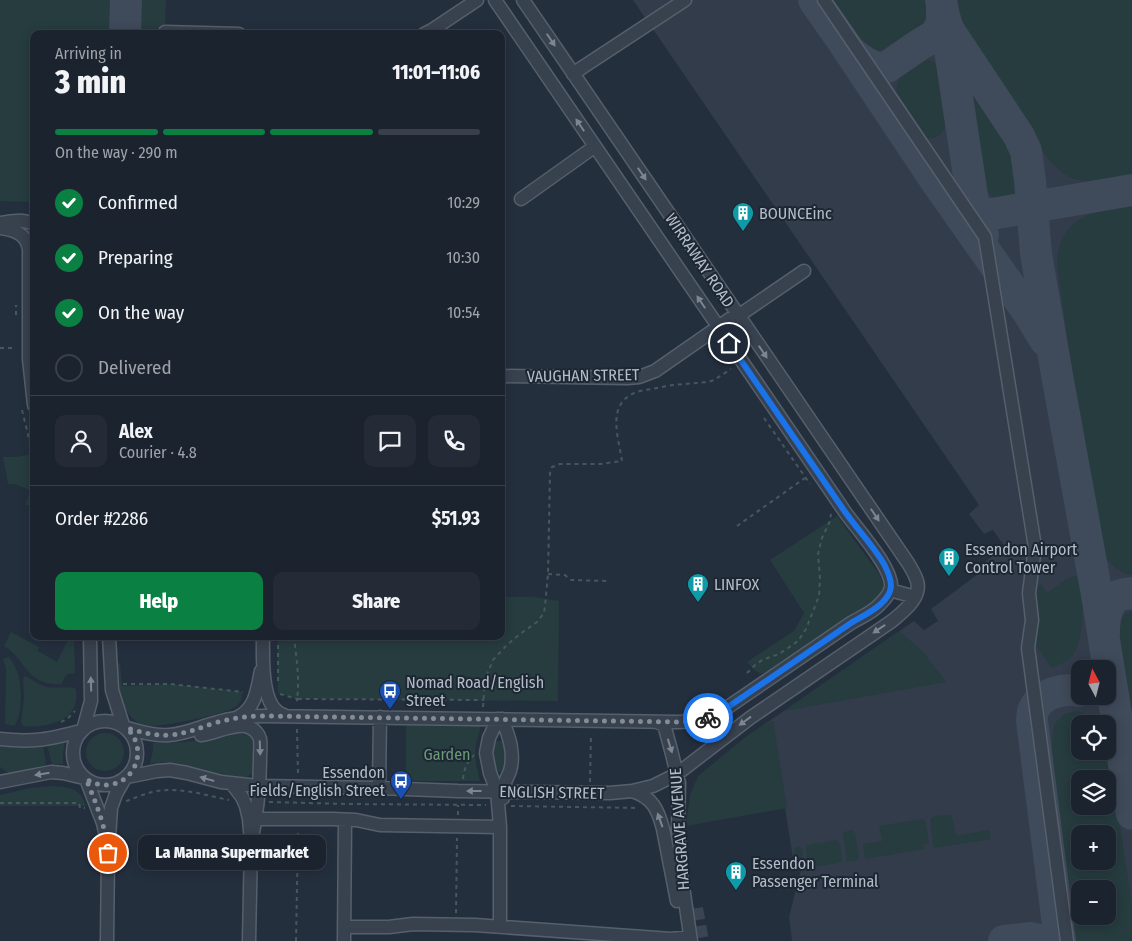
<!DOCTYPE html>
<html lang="en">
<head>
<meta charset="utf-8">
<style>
	body { margin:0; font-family:"Fira Sans Condensed",sans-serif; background:#242b36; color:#f1f3f6; height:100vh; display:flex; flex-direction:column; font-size:19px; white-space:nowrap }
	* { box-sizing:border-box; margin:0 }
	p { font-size:16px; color:#a0a4aa }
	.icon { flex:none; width:28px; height:28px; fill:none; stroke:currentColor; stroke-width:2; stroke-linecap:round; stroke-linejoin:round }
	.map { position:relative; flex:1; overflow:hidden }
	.sheet { position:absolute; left:30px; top:30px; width:475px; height:610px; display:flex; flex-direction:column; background:#1b232e; border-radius:10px; box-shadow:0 2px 12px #0003,0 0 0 1px #39404a }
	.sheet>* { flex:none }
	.needle { width:32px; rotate:353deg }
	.tools { position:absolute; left:1071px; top:660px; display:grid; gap:10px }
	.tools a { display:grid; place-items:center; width:45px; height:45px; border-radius:10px; background:#1b232e; box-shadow:0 2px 12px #0003,0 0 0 1px #39404a; font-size:25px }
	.pin { position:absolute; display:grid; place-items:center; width:42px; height:42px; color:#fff; margin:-21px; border:2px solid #fff; border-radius:50%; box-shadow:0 1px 5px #0007 }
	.courier { position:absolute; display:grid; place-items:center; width:50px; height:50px; margin:-25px; border:4px solid #1a73e8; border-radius:50%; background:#fff; color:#222; box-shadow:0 1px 6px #0007 }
	.bubble { position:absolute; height:35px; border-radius:10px; background:#1b232e; box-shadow:0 2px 12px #0003,0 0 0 1px #39404a; font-size:16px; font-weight:800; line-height:35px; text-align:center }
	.head em { font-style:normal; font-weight:800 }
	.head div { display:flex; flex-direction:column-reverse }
	.head { display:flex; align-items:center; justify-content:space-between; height:85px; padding:0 25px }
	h1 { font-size:32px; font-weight:800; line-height:38px }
	.bar { display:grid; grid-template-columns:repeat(4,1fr); gap:8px 5px; align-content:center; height:60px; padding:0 25px }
	.bar i { height:6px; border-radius:4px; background:#39404a }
	.bar .on { background:#0b8043 }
	.bar p { grid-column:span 4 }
	.line { display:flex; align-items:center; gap:12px; padding:0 25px; border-top:1px solid #39404a }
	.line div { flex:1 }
	.round { display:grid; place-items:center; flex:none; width:52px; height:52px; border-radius:10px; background:#242b36 }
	ol { padding:0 25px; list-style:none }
	li { display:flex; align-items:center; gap:15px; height:55px }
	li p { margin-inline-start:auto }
	li .icon { padding:5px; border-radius:50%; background:#0b8043; color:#fff; stroke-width:4 }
	li:last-child { color:#a0a4aa }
	li i { width:28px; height:28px; border:2px solid #39404a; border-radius:50% }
	.button { display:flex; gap:10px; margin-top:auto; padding:10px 25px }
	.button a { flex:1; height:58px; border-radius:10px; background:#0b8043; color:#fff; font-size:20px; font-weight:800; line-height:58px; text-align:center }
	.button a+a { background:#242b36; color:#f1f3f6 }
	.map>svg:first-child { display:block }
</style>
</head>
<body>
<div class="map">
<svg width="1132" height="941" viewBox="0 0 1132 941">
	<rect width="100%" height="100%" fill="#242f3e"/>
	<path fill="#323c4b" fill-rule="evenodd" d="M633,0H1132V941H792L789,917L801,870L795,871L785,808L754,813L743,739L914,621L924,630L938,621L931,609L978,574L975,569L1005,547L993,530L984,534L969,514L979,505ZM1080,669H1108V696H1080ZM1080,724H1108V751H1080ZM1080,779H1108V806H1080ZM1080,834H1108V861H1080ZM1080,889H1108V916H1080Z"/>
	<path fill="#263c3f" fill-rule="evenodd" d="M0,0H112L111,34H34V202L0,201Z
		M139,0H166L165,25L145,33L142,34L139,31Z
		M829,0H928V15L921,26L890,48L880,51L869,50L862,46Z
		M954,0H1132V174C1123,177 1114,179 1105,180C1077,183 1065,179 1047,157L962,29L956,17Z
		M925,60C933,60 936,63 938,70L945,114C946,123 946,131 938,136C933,139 927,139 922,136C917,132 902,106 897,99C894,78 905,65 925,60Z
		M970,89L1009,147L1018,195C1004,197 992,203 984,188Z
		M1132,205V575C1119,573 1112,565 1103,555L1079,422L1057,264C1058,218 1094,210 1132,205Z
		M27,455H30L34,466V504L29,505H25L31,491L15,484H8L3,457H16Z
		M837,516L879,574L882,580L884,587L883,592L877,599L767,674C757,674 753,669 747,662L794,631L804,613L770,560Z
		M1075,576C1078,578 1079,578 1080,582C1086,593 1082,640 1076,650C1070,660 1061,664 1051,668L1036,644L1033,590L1041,584L1047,593L1068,578Z
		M501,597H534L559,601L558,701L297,699L278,693V636H501Z
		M1132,611V766L1113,648L1116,627L1125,614Z
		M899,631L923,652L946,682L784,711Z
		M11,632L39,647L38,651L57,662L70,636L74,638L75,673L68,674L64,678L62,684C27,687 26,659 4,646Z
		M9,657C12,661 15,666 17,671C22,683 23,716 14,726L5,724L6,668L3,659Z
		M120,663L122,686L170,684L242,692C242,697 241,702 237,706C229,714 164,726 151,726C147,726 139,723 136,721C118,707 118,684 117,664Z
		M25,676C32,679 39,685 47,687C57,689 68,685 76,689C76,694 77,700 75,705C68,724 40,728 23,726L21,722L24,698L23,679Z
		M1075,711C1083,712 1089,716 1092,724H1080V751H1105L1112,770L1132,906V941H1075L1061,828L1051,765L1053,731L1055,723L1064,714ZM1080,779H1108V806H1080ZM1080,834H1108V861H1080ZM1080,889H1108V916H1080Z
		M773,721L787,808L686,826L690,795L698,776L743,739L764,725Z
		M406,725L476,726L477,725H480C481,731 477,738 476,745C474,757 477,769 480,781H406Z
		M233,731L248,732L254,739V771C245,789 193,766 177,763C168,762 159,762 150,764L153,750V743L184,742L199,740Z
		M86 752a19 19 0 1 1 38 0a19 19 0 1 1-38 0Z
		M492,741H506L508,752L505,772H493L491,763Z
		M65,742L63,754V764H52L48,749L49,746Z
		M0,746L23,748L43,747L46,762L45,765L10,774L0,767Z
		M52,786C69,787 81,788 86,806H0V795L30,788Z
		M951,815L952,817L956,836L989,830L991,839L934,848L930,819L934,816Z
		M923,819L925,821L929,843L923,844L924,849L865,859L863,844L882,841L879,826Z
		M852,830L855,833L859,860L847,862L843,834L844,832Z
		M837,840L840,843L842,862L809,868L806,848L807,845Z
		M797,846L800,847L802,849L805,868L797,869L794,849Z"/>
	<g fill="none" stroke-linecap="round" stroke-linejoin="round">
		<path stroke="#3f4a5a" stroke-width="32" d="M814,0L849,50C858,59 869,66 882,69L887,67L919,45L934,36L937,33L941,25L942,20V7
			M941,0L944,16L948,29L1019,136L1026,151L1030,181L1036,254L1057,375L1097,595L1132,814
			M125,34L126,0
			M948,37L971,189L977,222L983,235
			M844,43L938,184L1028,312L1045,340
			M956,203L971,212L986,215L1132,190
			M1104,633C1104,621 1106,605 1116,597C1120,594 1127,594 1132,593
			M1004,941L1031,938L1042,941
			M1060,941L1032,721C1032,717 1032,713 1034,709C1041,693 1064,688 1080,691"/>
		<path stroke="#3a4453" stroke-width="12" stroke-dasharray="12 6" stroke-linecap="butt" d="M697,908L703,941"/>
		<g stroke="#565f6c" stroke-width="15">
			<path id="minor" d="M824,0L985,237L1035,547L1029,593L1032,620L1028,648L1067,941
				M165,32L239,34
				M424,34L432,30L477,0
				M573,74L583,67L685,0
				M521,199L594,147
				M0,223C11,221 23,219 34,224
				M0,228C14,230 26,233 29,249V359L34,405
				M501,376L627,378L639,377L655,371L737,314L744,312L804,271
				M890,590L915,597
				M109,636L112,690L123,725
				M263,636C263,656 260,709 284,715
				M238,717C256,708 257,689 261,671
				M498,719L489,738L486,753L490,773L497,791L500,827V926
				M502,719C509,736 515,753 510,771C506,781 501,787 503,798
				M73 753a32 32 0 1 1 64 0a32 32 0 1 1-64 0Z
				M656,722L662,724L665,728L672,754L679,783L678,828L681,873L691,941
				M127,728C141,732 155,736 169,735C187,734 201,726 218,722C233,717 248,716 264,716L678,722L696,721L706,719L714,715L728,707L851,623C861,617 872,613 880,604C884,600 890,594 891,588C894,569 856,528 845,512L495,0
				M83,730L91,701L90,636
				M201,735C215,733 232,724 246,726C253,728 258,733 260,739C261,745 260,752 260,758C260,787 257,815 251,843
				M0,739C33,743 50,739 81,731
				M127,777L157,771L170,770L187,773L221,782L259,786L379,788L458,791L610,793L632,791L653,786L677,774L750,718L892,621C904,611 924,596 916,578C914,573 911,568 908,563L523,0
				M86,779L103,823L106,836
				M0,782L51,772L63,773L84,778
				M232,784L242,797L246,806L249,819L251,843L249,941
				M379,788L380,717
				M632,791C652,797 658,809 663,829L677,901
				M249,819H332L356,820L380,825L500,827
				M344,927H389L413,924L475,925L671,939L690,937
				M107,941L108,853L111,808L116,794L124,780
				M344,941L345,820"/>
		</g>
		<path stroke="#44595c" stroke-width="2" stroke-dasharray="4 4" stroke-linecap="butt" d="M16,315V305
			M0,348H16
			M709,351H719V352
			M22,410L34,459
			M764,418L810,484
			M737,526L805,478
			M548,574L565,575L571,580L608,581
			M294,636C296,657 300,678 297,699L484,700
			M747,673L754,666L762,660L779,654L791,646L798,641L806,629L819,596L820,578L818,554L822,538L830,521L831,514
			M278,681V636
			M123,684H170L243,692
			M280,694L297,699V704
			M483,707L485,679L493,660L507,645L520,634L537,622L544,613L545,606L548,574L550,473L552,467L560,464H600L622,461C618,435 605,401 640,391L673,385L708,382L714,380L731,369
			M61,722L68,718L75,711
			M297,729L298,774
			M463,779C464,769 467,762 474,755
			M590,782L591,734
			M126,801C135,798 144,794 152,792C178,786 204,795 229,800
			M269,802L347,804L486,805
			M0,803H79L80,808H85
			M511,806L639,808
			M458,815V805
			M456,913L457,838
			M296,941L298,831"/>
		<use href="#minor" stroke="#38414e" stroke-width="12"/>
	</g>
	<defs><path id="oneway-solid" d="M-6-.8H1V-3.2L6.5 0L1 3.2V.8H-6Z" transform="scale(1.25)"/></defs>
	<g fill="#7c8592">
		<use href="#oneway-solid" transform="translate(551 40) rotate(56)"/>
		<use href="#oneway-solid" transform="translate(580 125) rotate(-124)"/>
		<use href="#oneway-solid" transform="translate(642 174) rotate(56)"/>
		<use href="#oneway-solid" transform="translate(701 302) rotate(-124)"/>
		<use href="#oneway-solid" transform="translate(763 352) rotate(56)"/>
		<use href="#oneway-solid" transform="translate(875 515) rotate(56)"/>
		<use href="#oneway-solid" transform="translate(879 629) rotate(146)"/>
		<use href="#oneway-solid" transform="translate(91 684) rotate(-92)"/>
		<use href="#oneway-solid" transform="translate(745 721) rotate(144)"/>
		<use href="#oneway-solid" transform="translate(670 746) rotate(73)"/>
		<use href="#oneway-solid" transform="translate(260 748) rotate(88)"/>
		<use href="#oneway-solid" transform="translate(42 774) rotate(171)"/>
		<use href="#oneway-solid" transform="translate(207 779) rotate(-164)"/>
		<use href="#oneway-solid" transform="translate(474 791) rotate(-180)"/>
		<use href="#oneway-solid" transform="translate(660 820) rotate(-110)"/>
	</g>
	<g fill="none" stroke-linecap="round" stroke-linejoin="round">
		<path stroke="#828b98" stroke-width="5" stroke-dasharray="0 9" d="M108,853C106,827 96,803 86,779C121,801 156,758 127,728C141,732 154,736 169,735C187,734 201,727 218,722C233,718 248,716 264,716L678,722L696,721L708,718"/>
		<path stroke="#1a73e8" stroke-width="6" d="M708,718L728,707L851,623C864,615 890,604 891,586C891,579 887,570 884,564C872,544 856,528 843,509C805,454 767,398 729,343"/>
	</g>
	<defs>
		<g id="building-pin" transform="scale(1.125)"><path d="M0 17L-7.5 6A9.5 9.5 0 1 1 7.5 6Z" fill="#0f9aa8" stroke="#1d2633"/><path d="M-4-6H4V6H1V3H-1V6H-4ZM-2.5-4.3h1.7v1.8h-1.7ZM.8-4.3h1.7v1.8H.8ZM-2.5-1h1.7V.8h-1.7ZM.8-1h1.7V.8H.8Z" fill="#fff"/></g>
		<g id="bus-pin" transform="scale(1.125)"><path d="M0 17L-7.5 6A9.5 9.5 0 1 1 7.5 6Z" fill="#1a4fb4" stroke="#1d2633"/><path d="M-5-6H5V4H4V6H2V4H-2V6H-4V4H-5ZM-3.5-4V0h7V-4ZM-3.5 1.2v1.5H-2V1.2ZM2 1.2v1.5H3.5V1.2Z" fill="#fff"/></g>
	</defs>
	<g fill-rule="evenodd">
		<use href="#building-pin" x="743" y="213"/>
		<use href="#building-pin" x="949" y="558"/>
		<use href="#building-pin" x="698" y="584"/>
		<use href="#bus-pin" x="390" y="691"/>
		<use href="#bus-pin" x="401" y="781"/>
		<use href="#building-pin" x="736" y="872"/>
	</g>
	<g text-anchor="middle" stroke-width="4" stroke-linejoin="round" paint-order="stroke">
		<g font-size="16" fill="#b4bcc9" stroke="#1d2633" text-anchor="start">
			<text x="759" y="219">BOUNCEinc</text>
			<text x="965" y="555">Essendon Airport<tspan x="965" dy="18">Control Tower</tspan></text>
			<text x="714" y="590">LINFOX</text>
			<text x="406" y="688">Nomad Road/English<tspan x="406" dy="18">Street</tspan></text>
			<text x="385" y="778" text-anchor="end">Essendon<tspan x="385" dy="18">Fields/English Street</tspan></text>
			<text x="752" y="869">Essendon<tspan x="752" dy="18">Passenger Terminal</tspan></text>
		</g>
		<g font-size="16" fill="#b4bcc9" stroke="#1d2633">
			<text transform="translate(700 260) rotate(56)" y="6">WIRRAWAY ROAD</text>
			<text transform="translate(583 375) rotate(-1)" y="6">VAUGHAN STREET</text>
			<text transform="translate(552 792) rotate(1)" y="6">ENGLISH STREET</text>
			<text transform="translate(679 829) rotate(-94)" y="6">HARGRAVE AVENUE</text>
		</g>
		<g font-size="16" fill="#6b9a76" stroke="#1d2633">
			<text x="447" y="760">Garden</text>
		</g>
	</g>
</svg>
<div class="tools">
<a><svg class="needle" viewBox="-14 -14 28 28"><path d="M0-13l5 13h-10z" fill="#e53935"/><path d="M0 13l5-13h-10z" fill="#a0a4aa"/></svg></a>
<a><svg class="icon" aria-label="locate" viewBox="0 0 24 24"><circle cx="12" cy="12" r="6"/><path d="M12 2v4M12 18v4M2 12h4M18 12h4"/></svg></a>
<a><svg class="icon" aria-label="layers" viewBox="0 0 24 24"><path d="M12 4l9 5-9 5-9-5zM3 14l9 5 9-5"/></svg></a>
<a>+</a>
<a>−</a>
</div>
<div class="pin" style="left:108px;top:853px;background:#ea580c"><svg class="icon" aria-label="bag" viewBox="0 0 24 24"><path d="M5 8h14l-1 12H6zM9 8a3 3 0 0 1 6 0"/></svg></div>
<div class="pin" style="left:729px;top:343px;background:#1f2937"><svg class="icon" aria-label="home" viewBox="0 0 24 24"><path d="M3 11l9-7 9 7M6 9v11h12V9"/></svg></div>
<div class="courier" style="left:708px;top:718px"><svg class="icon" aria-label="bike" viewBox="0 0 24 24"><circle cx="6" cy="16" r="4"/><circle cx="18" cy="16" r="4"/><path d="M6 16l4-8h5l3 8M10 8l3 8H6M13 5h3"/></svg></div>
<div class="bubble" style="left:138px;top:835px;width:188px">La Manna Supermarket</div>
<section class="sheet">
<div class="head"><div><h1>3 min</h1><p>Arriving in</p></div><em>11:01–11:06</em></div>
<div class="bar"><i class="on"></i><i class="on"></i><i class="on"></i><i></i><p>On the way · 290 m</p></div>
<ol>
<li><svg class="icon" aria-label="check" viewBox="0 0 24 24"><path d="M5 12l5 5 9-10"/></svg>Confirmed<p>10:29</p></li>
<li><svg class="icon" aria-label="check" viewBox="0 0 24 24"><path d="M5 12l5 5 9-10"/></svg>Preparing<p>10:30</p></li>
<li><svg class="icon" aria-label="check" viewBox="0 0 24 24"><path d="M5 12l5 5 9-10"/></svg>On the way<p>10:54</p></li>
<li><i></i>Delivered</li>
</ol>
<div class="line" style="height:90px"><a class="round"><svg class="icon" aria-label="person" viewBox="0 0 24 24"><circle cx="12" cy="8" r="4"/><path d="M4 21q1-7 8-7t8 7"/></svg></a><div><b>Alex</b><p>Courier · 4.8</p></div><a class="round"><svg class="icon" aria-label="chat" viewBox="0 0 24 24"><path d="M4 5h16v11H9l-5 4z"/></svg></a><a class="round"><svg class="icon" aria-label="phone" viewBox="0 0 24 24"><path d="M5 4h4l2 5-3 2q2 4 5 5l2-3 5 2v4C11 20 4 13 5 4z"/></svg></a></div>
<div class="line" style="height:65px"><div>Order #2286</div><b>$51.93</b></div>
<div class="button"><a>Help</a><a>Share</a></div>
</section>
</div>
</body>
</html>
